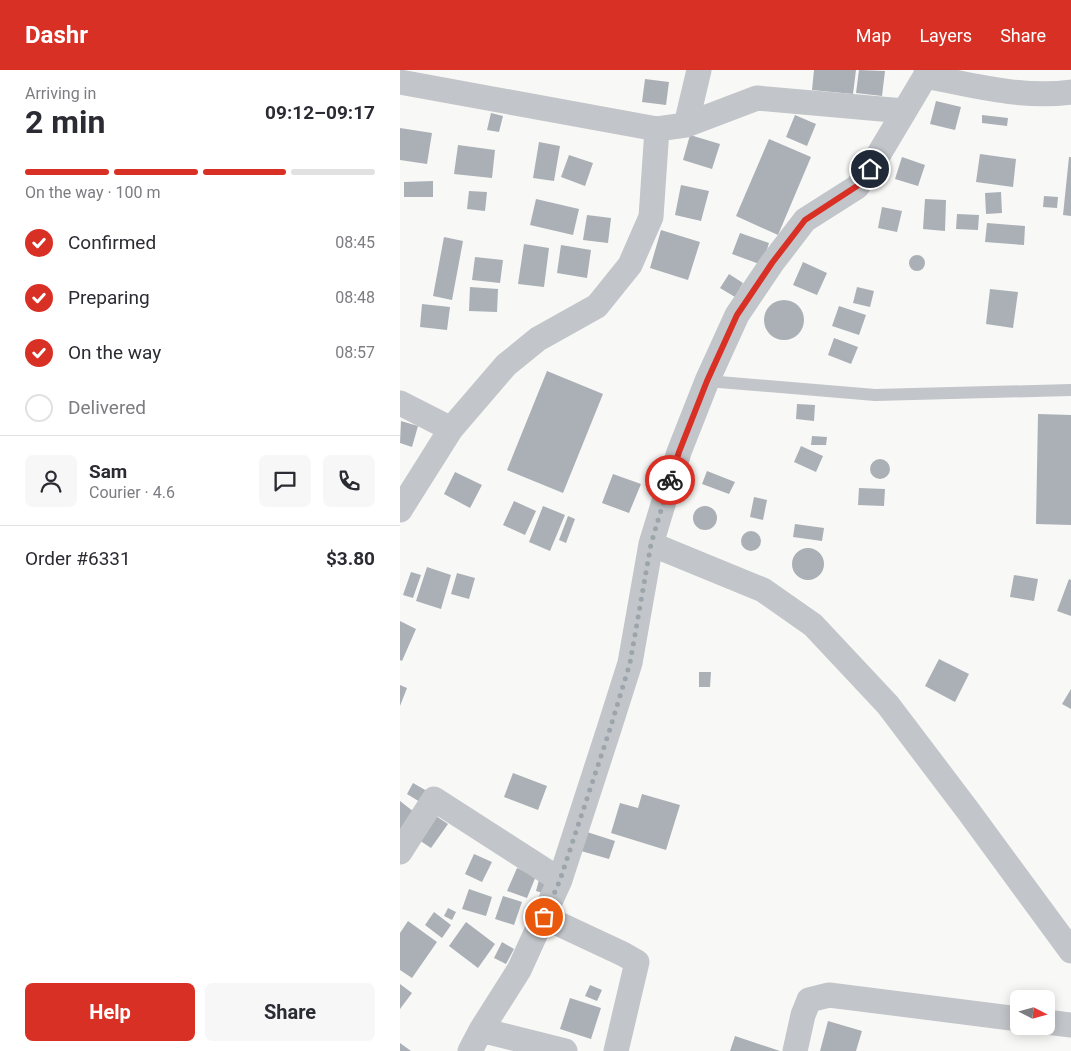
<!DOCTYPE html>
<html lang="en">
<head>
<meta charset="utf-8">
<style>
	body { margin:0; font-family:Roboto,sans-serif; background:#f7f7f7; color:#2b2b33; height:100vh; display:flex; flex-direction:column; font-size:19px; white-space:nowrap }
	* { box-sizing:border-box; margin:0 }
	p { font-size:16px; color:#7c7c81 }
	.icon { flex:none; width:28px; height:28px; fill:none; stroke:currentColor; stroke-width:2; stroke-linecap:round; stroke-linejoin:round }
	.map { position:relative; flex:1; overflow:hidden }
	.panel { display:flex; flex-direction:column; background:#fff; width:400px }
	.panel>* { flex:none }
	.needle { width:32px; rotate:96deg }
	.buttons { position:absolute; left:610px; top:920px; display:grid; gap:10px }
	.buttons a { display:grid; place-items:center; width:45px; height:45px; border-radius:8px; background:#fff; box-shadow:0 2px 12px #0003; font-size:25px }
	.pin { position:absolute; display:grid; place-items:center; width:42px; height:42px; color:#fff; margin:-21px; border:2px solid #fff; border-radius:50%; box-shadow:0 1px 5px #0007 }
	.courier { position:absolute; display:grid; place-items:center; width:50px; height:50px; margin:-25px; border:4px solid #d93025; border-radius:50%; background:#fff; color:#222; box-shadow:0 1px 6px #0007 }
	.summary em { font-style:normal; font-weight:700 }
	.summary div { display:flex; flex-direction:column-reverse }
	.summary { display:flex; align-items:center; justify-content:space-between; height:85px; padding:0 25px }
	h1 { font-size:32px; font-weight:700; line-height:38px }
	.bar { display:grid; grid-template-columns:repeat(4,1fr); gap:8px 5px; align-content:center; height:60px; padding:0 25px }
	.bar i { height:6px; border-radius:4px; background:#e1e1e2 }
	.bar .active { background:#d93025 }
	.bar p { grid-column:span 4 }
	.line { display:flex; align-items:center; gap:12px; padding:0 25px; border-top:1px solid #e1e1e2 }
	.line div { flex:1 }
	.round { display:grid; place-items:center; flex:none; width:52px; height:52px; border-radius:8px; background:#f7f7f7 }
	ol { padding:0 25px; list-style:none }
	li { display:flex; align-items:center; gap:15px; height:55px }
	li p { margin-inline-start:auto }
	li .icon { padding:5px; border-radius:50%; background:#d93025; color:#fff; stroke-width:4 }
	li:last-child { color:#7c7c81 }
	li i { width:28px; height:28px; border:2px solid #e1e1e2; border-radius:50% }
	.primary-button { display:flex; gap:10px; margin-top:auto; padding:10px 25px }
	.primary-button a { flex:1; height:58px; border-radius:8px; background:#d93025; color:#fff; font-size:20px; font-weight:700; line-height:58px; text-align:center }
	.primary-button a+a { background:#f7f7f7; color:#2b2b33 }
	header { display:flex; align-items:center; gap:30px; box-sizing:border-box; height:70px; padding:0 25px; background:#d93025; color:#fff }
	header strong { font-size:24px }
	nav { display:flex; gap:28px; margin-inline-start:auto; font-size:18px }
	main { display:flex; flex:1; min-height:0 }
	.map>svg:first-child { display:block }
</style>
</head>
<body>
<header>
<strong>Dashr</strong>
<nav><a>Map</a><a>Layers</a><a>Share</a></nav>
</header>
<main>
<section class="panel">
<div class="summary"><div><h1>2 min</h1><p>Arriving in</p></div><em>09:12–09:17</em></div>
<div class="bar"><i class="active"></i><i class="active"></i><i class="active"></i><i></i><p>On the way · 100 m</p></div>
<ol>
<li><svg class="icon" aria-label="check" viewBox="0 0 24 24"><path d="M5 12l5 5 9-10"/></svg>Confirmed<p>08:45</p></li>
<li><svg class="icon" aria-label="check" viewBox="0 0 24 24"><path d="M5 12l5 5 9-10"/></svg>Preparing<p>08:48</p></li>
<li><svg class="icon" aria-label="check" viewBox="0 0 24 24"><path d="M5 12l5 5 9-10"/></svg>On the way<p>08:57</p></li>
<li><i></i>Delivered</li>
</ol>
<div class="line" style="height:90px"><a class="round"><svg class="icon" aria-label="person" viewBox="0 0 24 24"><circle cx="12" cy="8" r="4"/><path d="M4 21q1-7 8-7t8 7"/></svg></a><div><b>Sam</b><p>Courier · 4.6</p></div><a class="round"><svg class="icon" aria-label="chat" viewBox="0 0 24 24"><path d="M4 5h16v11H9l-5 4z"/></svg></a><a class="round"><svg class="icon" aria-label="phone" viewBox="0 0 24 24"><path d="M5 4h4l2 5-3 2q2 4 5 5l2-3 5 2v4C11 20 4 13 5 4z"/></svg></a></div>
<div class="line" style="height:65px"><div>Order #6331</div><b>$3.80</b></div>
<div class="primary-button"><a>Help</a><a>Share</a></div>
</section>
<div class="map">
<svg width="671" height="981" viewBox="0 0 671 981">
	<rect width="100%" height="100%" fill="#f8f8f6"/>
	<path fill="#aab0b6" d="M414,0H456L453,24L412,20Z
		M459,0L485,1L482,26L456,23Z
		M245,9L269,12L266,35L242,32Z
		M536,31L561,37L555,60L530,54Z
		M91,43L103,46L99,62L87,60Z
		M395,45L416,54L407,76L386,67Z
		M582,45L608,48L607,56L582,53Z
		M0,58L32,63L27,94L0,90Z
		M290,65L320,74L312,99L283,90Z
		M369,69L411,87L378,165L336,146Z
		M139,72L160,76L154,111L133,108Z
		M58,75L95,80L92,108L54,104Z
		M580,84L616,89L613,117L576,112Z
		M169,85L193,93L185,116L161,107Z
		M502,87L525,95L518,116L495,109Z
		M669,87H671V146L663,145Z
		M33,111V127H4V112Z
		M281,115L309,121L301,151L275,145Z
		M69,121L87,122L85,141L67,139Z
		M601,122L602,143L586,144L585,123Z
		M644,126L658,127L657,138L643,137Z
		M136,129L179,139L173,165L130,155Z
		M525,129L546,130L545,161L523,159Z
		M482,137L502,141L497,162L478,158Z
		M557,144L579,145L578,160L556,159Z
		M187,145L211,148L208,173L183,170Z
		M587,153L625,156L624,175L585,172Z
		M261,160L300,172L288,210L250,198Z
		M340,163L369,173L362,195L332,184Z
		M44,167L63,171L52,230L33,226Z
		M124,174L149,178L144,217L118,214Z
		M161,175L191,180L187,208L157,203Z
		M509 193a8 8 0 1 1 16 0a8 8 0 1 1-16 0Z
		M75,187L103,190L100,213L72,210Z
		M403,192L427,203L417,225L393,215Z
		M329,204L343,213L335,227L320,218Z
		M70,217L98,219L97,242L69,241Z
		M457,217L474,221L470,237L453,233Z
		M590,219L618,222L613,258L586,254Z
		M364 250a20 20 0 1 1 40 0a20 20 0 1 1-40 0Z
		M22,234L50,237L47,260L20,257Z
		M439,236L466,245L459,265L432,256Z
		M434,268L458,277L451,294L428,285Z
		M147,301L203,324L163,423L107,400Z
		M397,334L415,335L414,351L396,349Z
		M638,344L671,345V455L636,454Z
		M1,351L18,356L12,377L0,373Z
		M412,366L427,367L426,375H411Z
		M401,376L423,386L416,402L394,392Z
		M470 399a10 10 0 1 1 20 0a10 10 0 1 1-20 0Z
		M307,401L335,412L329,424L302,414Z
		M55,402L82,415L70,438L44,424Z
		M213,404L241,414L229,443L202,433Z
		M459,418L485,419L484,436L458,435Z
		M354,427L367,430L363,450L350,447Z
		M114,431L136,441L125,465L103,455Z
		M143,436L165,445L150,481L129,472Z
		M293 448a12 12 0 1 1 24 0a12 12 0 1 1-24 0Z
		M168,446L175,449L166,473L159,470Z
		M395,454L424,458L422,471L393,467Z
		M341 471a10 10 0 1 1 20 0a10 10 0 1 1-20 0Z
		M392 494a16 16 0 1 1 32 0a16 16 0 1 1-32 0Z
		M27,497L51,505L41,539L16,531Z
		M11,502L21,505L13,528L3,525Z
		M57,503L75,508L69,529L51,524Z
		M614,505L638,509L634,531L610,527Z
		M669,509L671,510V546L657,541Z
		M0,551L16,559L2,591L0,590Z
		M539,589L569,604L555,632L525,616Z
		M299,602H311L310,617H299Z
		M0,615L7,618L0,636Z
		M671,619V639L662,634Z
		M113,703L147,716L138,740L104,727Z
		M13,713L27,721L20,732L7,724Z
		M242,724L280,735L266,780L211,763L220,733L238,738Z
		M0,731L14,742L0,762Z
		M33,744L48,754L31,778L16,768Z
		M187,762L215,771L209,789L181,781Z
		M74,784L92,792L82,812L65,804Z
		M117,798L136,806L127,828L107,821Z
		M140,806L150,808L146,824L136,821Z
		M69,819L92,827L86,846L62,839Z
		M103,826L122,832L114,855L95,849Z
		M48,838L56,842L52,850L44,846Z
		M34,842L51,855L42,868L25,855Z
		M8,851L37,872L12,908L0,900V863Z
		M66,852L95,874L78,898L49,876Z
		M102,872L114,879L106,894L94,888Z
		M0,914L12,923L0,939Z
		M190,915L202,920L197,931L185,926Z
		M170,928L201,938L191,969L160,959Z
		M428,951L462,961L456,981H420Z
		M335,966L380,981H330Z
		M0,973L11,981H0Z"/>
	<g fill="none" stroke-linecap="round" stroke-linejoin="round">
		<path stroke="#c2c5c9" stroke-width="12" d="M307,311L475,325L671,320"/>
		<path stroke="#c2c5c9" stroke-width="25" d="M525,6C571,15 624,29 671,22
			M0,12L257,59
			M286,55L299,0
			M0,333L51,359
			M0,440L51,359L106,295L138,269L197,236L230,195L251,147L257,59L286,55L357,28L504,41
			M251,474L363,520L413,555L488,635L569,742L671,881
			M0,782L34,729L160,810
			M144,847L223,884L237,892L216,981
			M646,952L671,955
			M81,960L165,981
			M70,981L81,960L119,900L160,810L209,659L230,593L251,474L279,382L307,311L337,245L372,193L405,150L457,117L470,99L529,0
			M395,981L403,945L409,930L429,925L619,949"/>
	</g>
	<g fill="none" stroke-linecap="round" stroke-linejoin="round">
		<path stroke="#9ca4ac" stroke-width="5" stroke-dasharray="0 9" d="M144,847L160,810L210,659L230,593L251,474L270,410"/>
		<path stroke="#d93025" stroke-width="6" d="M270,410L279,382L307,311L337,245L372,193L405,150L457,116L470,99"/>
	</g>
</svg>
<div class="buttons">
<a><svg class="needle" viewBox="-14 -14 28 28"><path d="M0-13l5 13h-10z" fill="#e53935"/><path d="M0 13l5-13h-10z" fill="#7c7c81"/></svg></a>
</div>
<div class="pin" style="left:144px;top:847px;background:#ea580c"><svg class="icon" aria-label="bag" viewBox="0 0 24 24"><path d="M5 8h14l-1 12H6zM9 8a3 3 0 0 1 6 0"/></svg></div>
<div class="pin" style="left:470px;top:99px;background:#1f2937"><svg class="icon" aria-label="home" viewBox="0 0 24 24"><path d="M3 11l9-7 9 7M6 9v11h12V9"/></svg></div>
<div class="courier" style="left:270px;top:410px"><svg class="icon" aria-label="bike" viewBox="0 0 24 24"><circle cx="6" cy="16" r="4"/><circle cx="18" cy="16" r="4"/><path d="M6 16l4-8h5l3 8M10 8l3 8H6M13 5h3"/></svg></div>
</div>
</main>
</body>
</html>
